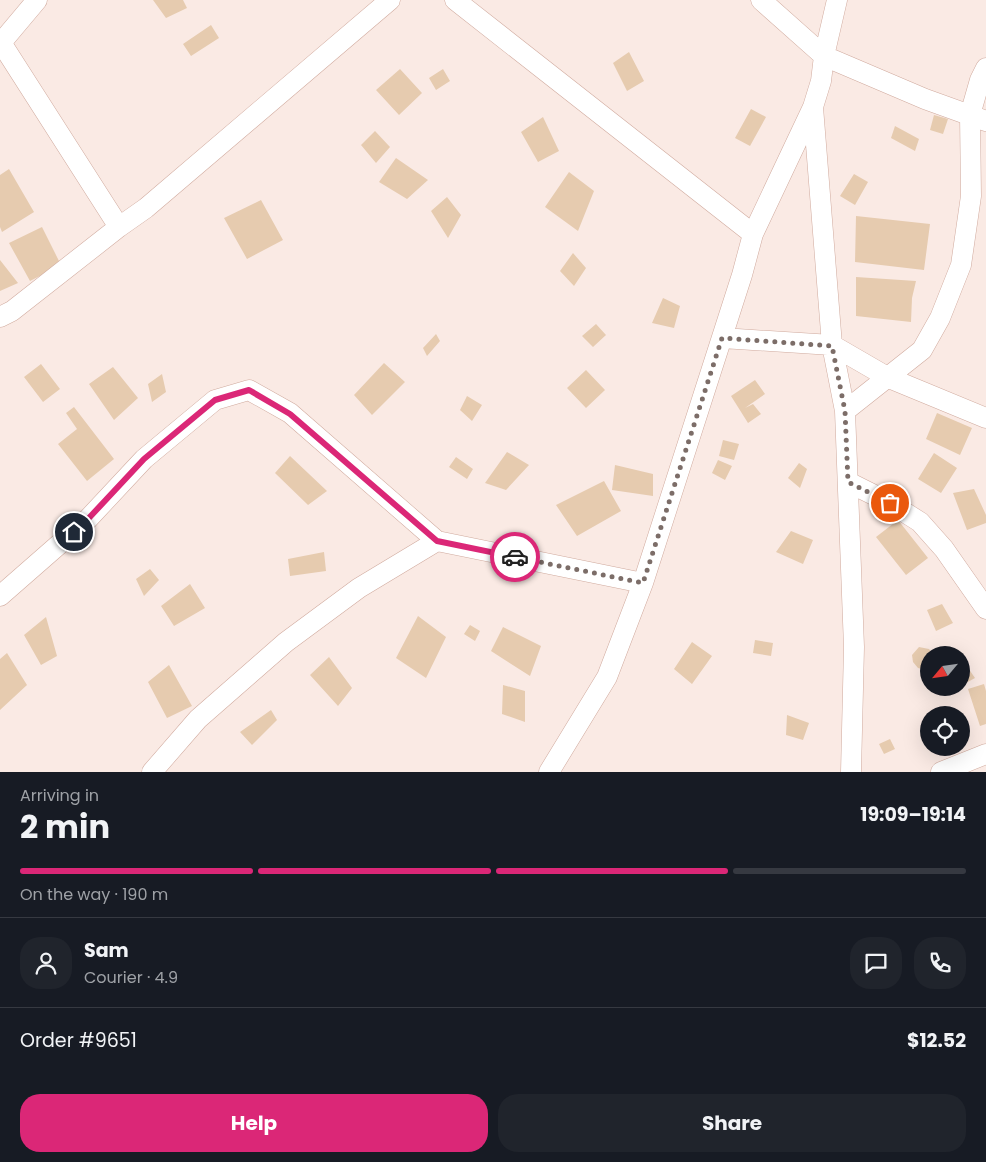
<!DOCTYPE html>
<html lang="en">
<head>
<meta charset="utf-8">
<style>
	body { margin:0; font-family:Poppins,sans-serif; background:#20242c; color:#f1f3f6; height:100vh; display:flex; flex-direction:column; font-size:19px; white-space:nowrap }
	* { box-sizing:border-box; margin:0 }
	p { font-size:16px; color:#9ea1a6 }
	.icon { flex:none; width:28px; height:28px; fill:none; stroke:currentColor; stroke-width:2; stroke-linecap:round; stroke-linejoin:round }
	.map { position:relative; height:772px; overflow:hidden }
	.details { display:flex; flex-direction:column; background:#171b24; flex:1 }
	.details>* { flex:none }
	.needle { width:32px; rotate:241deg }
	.tools { position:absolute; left:920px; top:646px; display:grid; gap:10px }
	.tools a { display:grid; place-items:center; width:50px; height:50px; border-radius:50%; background:#171b24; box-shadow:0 5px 20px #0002; font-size:25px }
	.pin { position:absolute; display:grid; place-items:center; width:42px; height:42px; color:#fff; margin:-21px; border:2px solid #fff; border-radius:50%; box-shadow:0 1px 5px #0007 }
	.courier { position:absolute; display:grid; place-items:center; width:50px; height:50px; margin:-25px; border:4px solid #db2777; border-radius:50%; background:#fff; color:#222; box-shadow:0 1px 6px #0007 }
	.headline em { font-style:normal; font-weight:700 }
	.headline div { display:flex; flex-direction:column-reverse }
	.headline { display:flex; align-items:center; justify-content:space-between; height:85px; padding:0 20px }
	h1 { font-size:32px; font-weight:700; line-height:38px }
	.bar { display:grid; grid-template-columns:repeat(4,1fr); gap:8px 5px; align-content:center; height:60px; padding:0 20px }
	.bar i { height:6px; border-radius:4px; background:#363941 }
	.bar .active { background:#db2777 }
	.bar p { grid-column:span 4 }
	.line { display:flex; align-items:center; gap:12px; padding:0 20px; border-top:1px solid #363941 }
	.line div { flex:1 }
	.round { display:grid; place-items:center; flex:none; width:52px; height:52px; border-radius:20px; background:#20242c }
	.cta { display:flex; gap:10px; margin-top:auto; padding:10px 20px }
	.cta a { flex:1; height:58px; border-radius:20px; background:#db2777; color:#fff; font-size:20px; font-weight:700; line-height:58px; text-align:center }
	.cta a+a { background:#20242c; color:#f1f3f6 }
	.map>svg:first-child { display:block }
</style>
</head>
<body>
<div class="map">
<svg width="986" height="772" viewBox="0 0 986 772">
	<rect width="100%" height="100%" fill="#faeae4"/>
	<path fill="#e6cbaf" d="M153,0H183L187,8L166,18Z
		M211,25L219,38L191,56L183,44Z
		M629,52L644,81L627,91L613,63Z
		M400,69L422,93L399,115L376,90Z
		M443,69L450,81L436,90L429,78Z
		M751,109L766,117L750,146L735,138Z
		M934,115L948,119L943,134L930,130Z
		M543,117L559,151L538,162L521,132Z
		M895,126L919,139L915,151L891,138Z
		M375,131L390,147L376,163L361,145Z
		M396,158L428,180L407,199L379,182Z
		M9,169L34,212L2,232L0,227V175Z
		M569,172L594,191L578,231L545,207Z
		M854,174L868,182L855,205L840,196Z
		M447,197L461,215L448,238L431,211Z
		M261,200L283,240L247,259L224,218Z
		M856,216L930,224L924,270L855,262Z
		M42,227L61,265L30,281L9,243Z
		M573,253L586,268L574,286L560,271Z
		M0,260L18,283L0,291Z
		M856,277L916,281L912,298L911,322L856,316Z
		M663,298L680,306L674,328L652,323Z
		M596,324L606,335L593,347L582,336Z
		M436,334L440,341L427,356L423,348Z
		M384,363L405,382L372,415L354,395Z
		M41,364L60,389L43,402L24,377Z
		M113,367L138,398L114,420L89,384Z
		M586,370L605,390L586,408L567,388Z
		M162,374L166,392L152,402L148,384Z
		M755,380L765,394L745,408L753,404L761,414L748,423L731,396Z
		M467,396L482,405L472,421L460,410Z
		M74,407L114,459L87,481L58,444L77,429L66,413Z
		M937,413L972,428L960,455L926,439Z
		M723,440L739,444L734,460L719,456Z
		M507,452L529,465L506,490L485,483Z
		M934,453L957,468L941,493L918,479Z
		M290,456L327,491L308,505L275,473Z
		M456,457L473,469L467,479L449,467Z
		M718,460L732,466L725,480L712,473Z
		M799,463L807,469L800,488L788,478Z
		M615,465L653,474V496L612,490Z
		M604,481L621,511L577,536L556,505Z
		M974,489L986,515V523L967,530L953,493Z
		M898,520L928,558L906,575L876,537Z
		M791,531L813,540L803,564L776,552Z
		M324,552L326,571L290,576L288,559Z
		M150,569L159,580L144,596L136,579Z
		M190,584L205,608L174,626L161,606Z
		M942,604L953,623L936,631L927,610Z
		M418,616L446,637L426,678L396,658Z
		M46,617L57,656L41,665L24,635Z
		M470,625L480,631L475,641L464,634Z
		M503,627L541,646L530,676L491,651Z
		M755,640L773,643L771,656L753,653Z
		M692,642L712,656L692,684L674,669Z
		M919,647L929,649L934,655H929V667L922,669L918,668L913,662L912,655Z
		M7,653L27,685L0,710V659Z
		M329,657L352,688L338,706L310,675Z
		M169,665L192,706L167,718L148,682Z
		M966,665L975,678L964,684L961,681V668Z
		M984,684L986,691V724L980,726L968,689Z
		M503,685L525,691V722L502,714Z
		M271,710L277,720L252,745L240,732Z
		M787,715L809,723L803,740L786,735Z
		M890,739L895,749L884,754L879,744Z"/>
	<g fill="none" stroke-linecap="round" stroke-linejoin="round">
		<g stroke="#d0aa9e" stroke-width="21">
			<path id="minor" d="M455,0L753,234
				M761,0L824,56L925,99L986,121
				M837,0L824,56L821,81L813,107L832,345L845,411L854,647L851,772
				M0,41L119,227
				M0,44L37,0
				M0,317L12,311L119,227L146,208L390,0
				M722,338L832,345L889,378L986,418
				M845,411L922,350L940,318L961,265L971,196L970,115L980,80L986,68
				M848,482L890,503L920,522L944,549L986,609
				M0,596L88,519L144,459L215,400L249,390L290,413L437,541L643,583
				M152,772L198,719L286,642L359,588L437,541
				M549,772L607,677L643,583L742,275L753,234L813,107
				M941,772L986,754"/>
		</g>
		<use href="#minor" stroke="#fff" stroke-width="20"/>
	</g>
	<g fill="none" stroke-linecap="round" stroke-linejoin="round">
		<path stroke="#7c6d68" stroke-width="5" stroke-dasharray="0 9" d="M515,557L643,583L722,338L832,346L845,411L848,482L890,503"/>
		<path stroke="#db2777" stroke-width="6" d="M74,532L88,519L144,459L215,400L249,390L290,414L437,541L515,557"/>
	</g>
</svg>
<div class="tools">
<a><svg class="needle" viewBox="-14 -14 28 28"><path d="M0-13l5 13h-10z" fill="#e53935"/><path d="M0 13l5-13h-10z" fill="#9ea1a6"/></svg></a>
<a><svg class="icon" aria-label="locate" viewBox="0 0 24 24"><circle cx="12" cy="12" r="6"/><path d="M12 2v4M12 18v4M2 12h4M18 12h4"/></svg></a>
</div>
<div class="pin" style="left:890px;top:503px;background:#ea580c"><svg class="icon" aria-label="bag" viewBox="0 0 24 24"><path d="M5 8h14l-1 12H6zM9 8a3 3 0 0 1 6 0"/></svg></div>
<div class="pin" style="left:74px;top:532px;background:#1f2937"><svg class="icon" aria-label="home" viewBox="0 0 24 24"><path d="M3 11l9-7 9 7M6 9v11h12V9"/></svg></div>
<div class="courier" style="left:515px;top:557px"><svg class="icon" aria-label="car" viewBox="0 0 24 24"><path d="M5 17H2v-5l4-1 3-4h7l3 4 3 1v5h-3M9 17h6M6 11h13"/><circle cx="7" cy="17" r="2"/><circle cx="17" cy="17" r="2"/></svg></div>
</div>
<section class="details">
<div class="headline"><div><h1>2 min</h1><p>Arriving in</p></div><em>19:09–19:14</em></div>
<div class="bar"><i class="active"></i><i class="active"></i><i class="active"></i><i></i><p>On the way · 190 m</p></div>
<div class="line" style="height:90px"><a class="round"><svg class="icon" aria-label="person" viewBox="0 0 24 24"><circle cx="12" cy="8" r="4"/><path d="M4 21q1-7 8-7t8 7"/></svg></a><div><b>Sam</b><p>Courier · 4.9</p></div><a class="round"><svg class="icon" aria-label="chat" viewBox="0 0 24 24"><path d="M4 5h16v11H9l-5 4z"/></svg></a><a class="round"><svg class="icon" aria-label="phone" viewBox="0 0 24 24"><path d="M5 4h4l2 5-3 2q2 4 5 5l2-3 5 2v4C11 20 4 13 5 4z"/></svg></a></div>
<div class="line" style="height:65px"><div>Order #9651</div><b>$12.52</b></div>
<div class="cta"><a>Help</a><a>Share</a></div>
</section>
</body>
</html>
